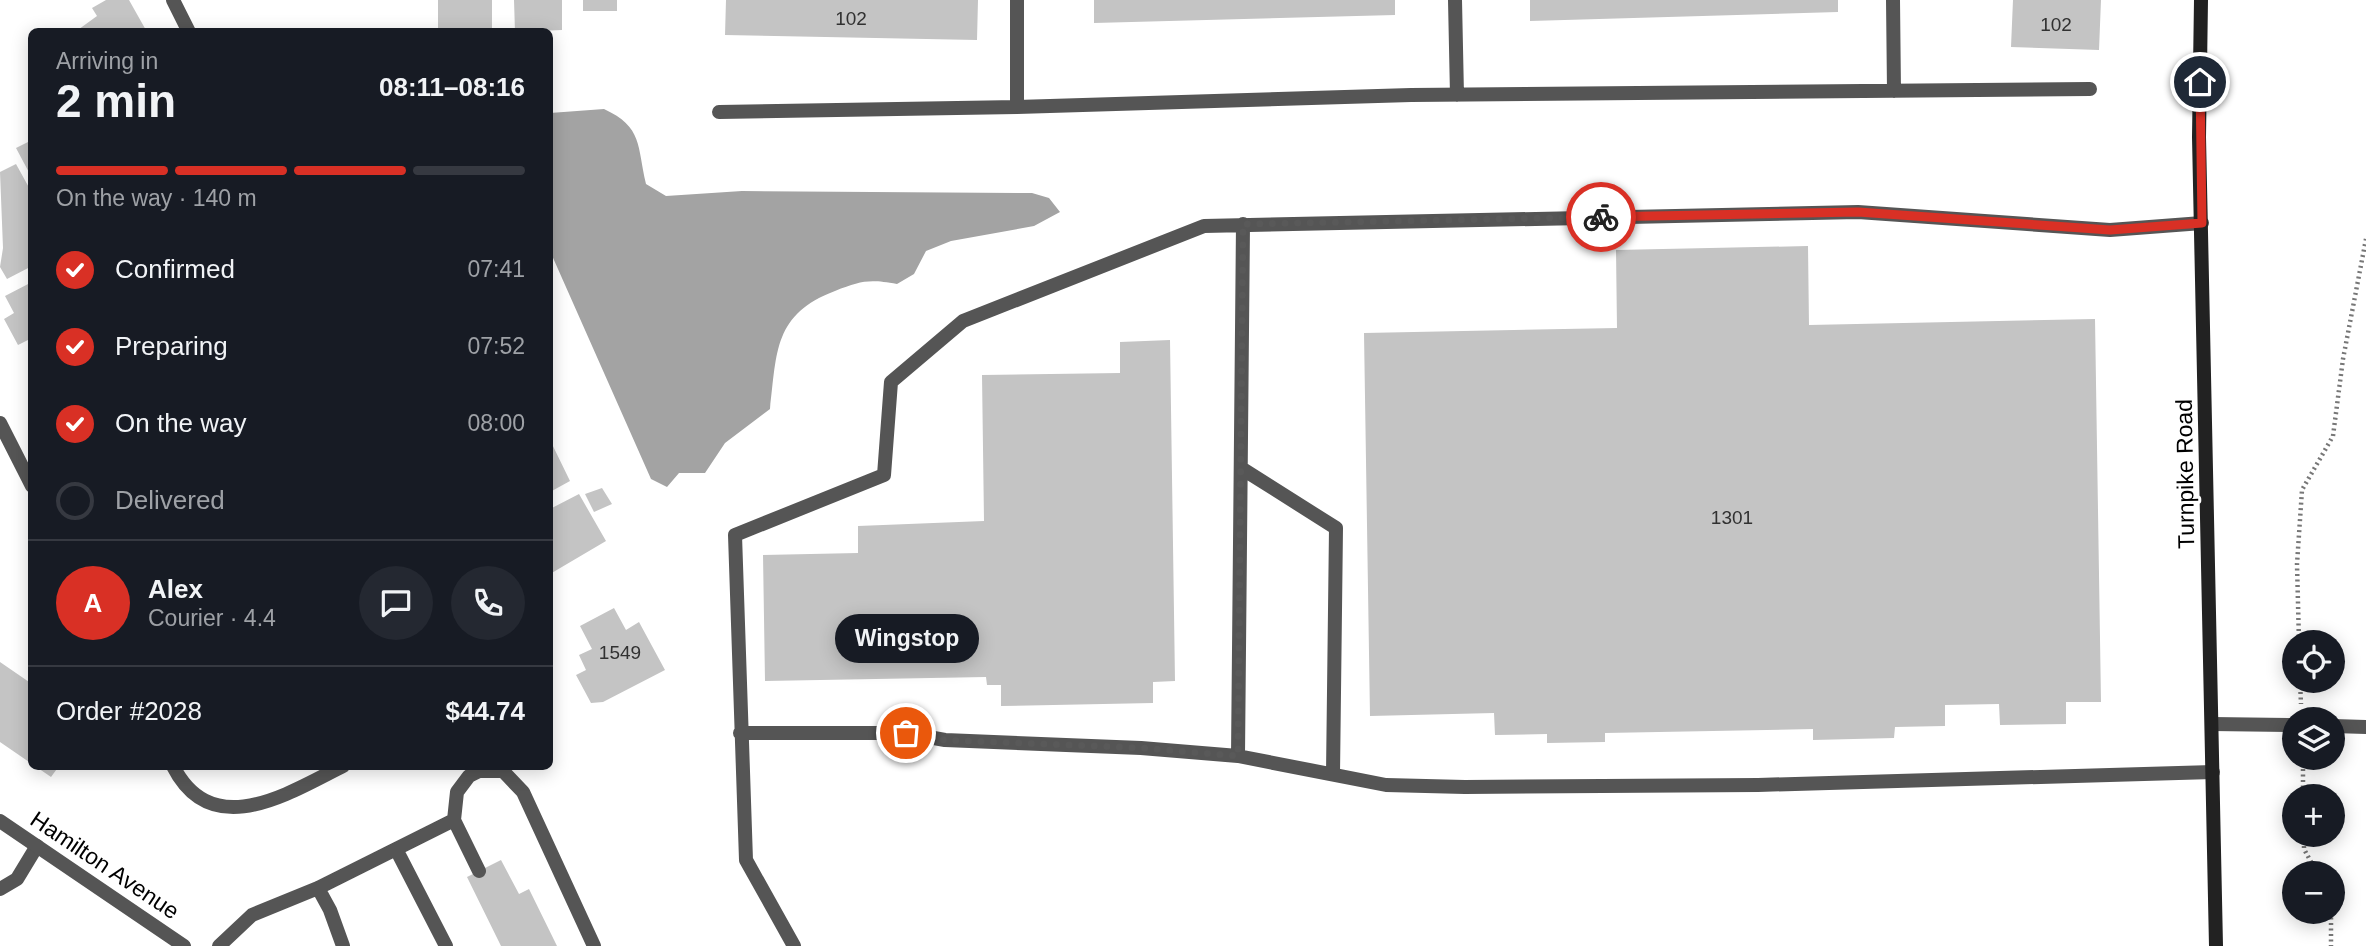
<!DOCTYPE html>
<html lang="en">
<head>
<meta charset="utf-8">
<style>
	body { margin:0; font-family:Arial,sans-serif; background:#242831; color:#f1f3f6; height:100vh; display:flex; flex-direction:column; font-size:26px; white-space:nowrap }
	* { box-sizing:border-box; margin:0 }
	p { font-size:23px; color:#9ea1a6 }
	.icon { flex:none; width:38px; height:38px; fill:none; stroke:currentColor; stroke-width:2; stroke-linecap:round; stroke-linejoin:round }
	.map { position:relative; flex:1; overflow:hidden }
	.sheet { position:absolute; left:28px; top:28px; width:525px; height:742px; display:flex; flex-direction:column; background:#171b24; border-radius:10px; box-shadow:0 4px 18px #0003 }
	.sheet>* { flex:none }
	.tools { position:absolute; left:2282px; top:630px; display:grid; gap:14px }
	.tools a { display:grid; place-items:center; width:63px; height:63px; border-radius:50%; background:#171b24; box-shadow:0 4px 18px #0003; font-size:35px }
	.pin { position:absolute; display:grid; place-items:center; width:60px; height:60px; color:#fff; margin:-30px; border:4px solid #fff; border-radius:50%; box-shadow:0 2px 7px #0007 }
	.courier { position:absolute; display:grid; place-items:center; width:70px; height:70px; margin:-35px; border:5px solid #d93025; border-radius:50%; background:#fff; color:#222; box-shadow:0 2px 9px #0007 }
	.bubble { position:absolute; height:49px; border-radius:24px; background:#171b24; box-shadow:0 4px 18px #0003; font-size:23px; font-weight:600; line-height:49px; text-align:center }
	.headline em { font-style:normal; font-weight:600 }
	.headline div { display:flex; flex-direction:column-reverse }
	.headline { display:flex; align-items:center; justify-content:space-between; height:119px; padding:0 28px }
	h1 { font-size:46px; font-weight:600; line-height:52px }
	.bar { display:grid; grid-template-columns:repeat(4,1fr); gap:10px 7px; align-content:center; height:84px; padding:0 28px }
	.bar i { height:9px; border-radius:5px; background:#363941 }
	.bar .on { background:#d93025 }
	.bar p { grid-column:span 4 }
	.line { display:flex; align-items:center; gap:18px; padding:0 28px; border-top:2px solid #363941 }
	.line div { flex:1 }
	.round { display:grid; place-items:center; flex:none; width:74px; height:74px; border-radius:37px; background:#242831 }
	ol { padding:0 28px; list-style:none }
	li { display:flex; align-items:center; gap:21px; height:77px }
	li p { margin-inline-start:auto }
	li .icon { padding:7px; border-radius:50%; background:#d93025; color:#fff; stroke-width:4 }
	li:last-child { color:#9ea1a6 }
	li i { width:38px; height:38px; border:4px solid #363941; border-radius:50% }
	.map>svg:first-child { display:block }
</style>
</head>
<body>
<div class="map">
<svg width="2366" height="946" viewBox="0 0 2366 946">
	<rect width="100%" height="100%" fill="#fff"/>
	<path fill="#a3a3a3" d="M604,109C643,127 637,146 646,184L666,196L742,191L1032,193L1049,198L1060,212L1034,226L951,241L926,251L914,274L897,284C868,279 861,281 835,291C774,314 777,351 770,409L725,443L705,473H679L667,487L651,479L550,251V113Z"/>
	<path fill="#c4c4c4" d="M106,0H129L147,32H75L97,16L92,8Z
		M438,0H492V32H438Z
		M514,0H562V30L515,32Z
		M583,0H617V11H583Z
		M726,0H978L977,40L725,35Z
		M1094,0H1395V15L1094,23Z
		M1530,0H1838V12L1530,21Z
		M2013,0H2101L2099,50L2011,47Z
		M32,140V178L16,148Z
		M16,164L32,193V266L7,279L0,267L3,248L0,172Z
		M1808,246L1809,325L2095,319L2101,702H2066V724L2000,725L1999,704L1945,705V726L1895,727L1894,738L1813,740V729L1605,733V742L1547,743V734L1495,735L1494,713L1370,716L1364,333L1617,328L1616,250Z
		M32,282V338L18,345L4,319L14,313L5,296Z
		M1170,340L1175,681L1153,682V703L1001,706V685H987L986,677L765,681L763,555L858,553V526L984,521L982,375L1120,373V342Z
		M550,440L570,481L550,492Z
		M602,488L612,504L594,512L585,494Z
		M579,494L606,541L550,574V509Z
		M614,608L626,630L639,622L665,670L603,702L591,703L576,675L586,670L579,655L592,649L580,626Z
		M0,662L32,684V764L0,742Z
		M35,766H59L51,777Z
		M501,860L519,894L529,889L557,946H501L467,877Z"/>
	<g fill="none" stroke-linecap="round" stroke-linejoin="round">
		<path stroke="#777" stroke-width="4.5" stroke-dasharray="2 3.5" stroke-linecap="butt" d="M2299,642L2297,564L2302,490L2333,436L2343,359L2366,239
			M2300,681L2301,704
			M2303,758V796
			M2304,835V849L2317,873
			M2331,912V946"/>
		<path stroke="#555" stroke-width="14" d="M1017,0V107L1411,95L2090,89
			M1455,0L1457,95
			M1893,0L1894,91
			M719,112L1017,107
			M1241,468L1336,528L1333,774
			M740,733H906L945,740L1141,748L1238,756L1386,785L1465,787L1758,785L2213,772
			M1238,756L1243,224
			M396,849L446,946
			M479,871L454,820L457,792L469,776L479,771H503L523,792L594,946
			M318,888L330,910L343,946
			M0,889L17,879L37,846
			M219,946L252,915L318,888L454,820
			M794,946L746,860L735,535L884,475L891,382L963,321L1204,226L1858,212L2110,230L2202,223"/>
		<path stroke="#555" stroke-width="14" d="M173,0L189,32
			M0,423L32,486
			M2212,724L2294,725
			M2333,726L2366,727
			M173,766C212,843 289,793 343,766
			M0,821L184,946"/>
		<path stroke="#222" stroke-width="14" d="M2201,0L2199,137L2216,946"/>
	</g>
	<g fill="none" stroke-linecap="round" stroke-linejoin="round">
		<path stroke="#595959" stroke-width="7" stroke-dasharray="0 12.6" d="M906,733L945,740L1141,748L1238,756L1243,224L1601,217"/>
		<path stroke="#d93025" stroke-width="9" d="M1601,217L1858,212L2110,230L2202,223L2200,82"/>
	</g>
	<g text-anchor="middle" stroke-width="6" stroke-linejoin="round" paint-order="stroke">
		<g font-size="19" fill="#313131">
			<text x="851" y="25">102</text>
			<text x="2056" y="31">102</text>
			<text x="1732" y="524">1301</text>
			<text x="620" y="659">1549</text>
		</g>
		<g font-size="23" fill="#000" stroke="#fff">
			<text transform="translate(2185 474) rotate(-91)" y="8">Turnpike Road</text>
			<text transform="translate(105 865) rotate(34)" y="8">Hamilton Avenue</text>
		</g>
	</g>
</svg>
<div class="tools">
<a><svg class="icon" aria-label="locate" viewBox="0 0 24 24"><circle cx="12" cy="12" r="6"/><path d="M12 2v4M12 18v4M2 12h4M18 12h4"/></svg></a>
<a><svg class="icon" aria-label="layers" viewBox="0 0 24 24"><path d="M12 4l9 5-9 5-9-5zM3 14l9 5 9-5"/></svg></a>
<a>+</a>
<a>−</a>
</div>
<div class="pin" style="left:906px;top:733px;background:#ea580c"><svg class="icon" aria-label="bag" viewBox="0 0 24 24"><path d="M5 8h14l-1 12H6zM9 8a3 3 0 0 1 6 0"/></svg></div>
<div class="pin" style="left:2200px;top:82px;background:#1f2937"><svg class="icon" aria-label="home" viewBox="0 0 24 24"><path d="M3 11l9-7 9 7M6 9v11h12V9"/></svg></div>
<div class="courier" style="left:1601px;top:217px"><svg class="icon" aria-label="bike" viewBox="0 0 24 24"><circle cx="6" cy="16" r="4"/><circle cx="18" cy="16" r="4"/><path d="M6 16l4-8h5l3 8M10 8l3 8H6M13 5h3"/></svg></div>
<div class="bubble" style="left:835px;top:614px;width:144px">Wingstop</div>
<section class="sheet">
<div class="headline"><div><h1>2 min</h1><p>Arriving in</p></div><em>08:11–08:16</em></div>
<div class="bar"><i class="on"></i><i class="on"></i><i class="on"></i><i></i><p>On the way · 140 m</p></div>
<ol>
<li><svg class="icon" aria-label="check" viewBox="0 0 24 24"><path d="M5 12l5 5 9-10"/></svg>Confirmed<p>07:41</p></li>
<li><svg class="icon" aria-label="check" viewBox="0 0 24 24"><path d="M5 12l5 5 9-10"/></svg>Preparing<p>07:52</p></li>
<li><svg class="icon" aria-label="check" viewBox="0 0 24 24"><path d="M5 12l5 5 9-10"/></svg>On the way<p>08:00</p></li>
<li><i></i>Delivered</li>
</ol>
<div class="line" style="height:126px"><b class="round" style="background:#d93025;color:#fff">A</b><div><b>Alex</b><p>Courier · 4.4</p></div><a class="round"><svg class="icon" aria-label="chat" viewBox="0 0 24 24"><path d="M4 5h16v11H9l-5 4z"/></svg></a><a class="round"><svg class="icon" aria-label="phone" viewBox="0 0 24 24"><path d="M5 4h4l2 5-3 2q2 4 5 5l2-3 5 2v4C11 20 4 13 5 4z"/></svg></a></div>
<div class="line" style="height:91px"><div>Order #2028</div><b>$44.74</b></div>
</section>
</div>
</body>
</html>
